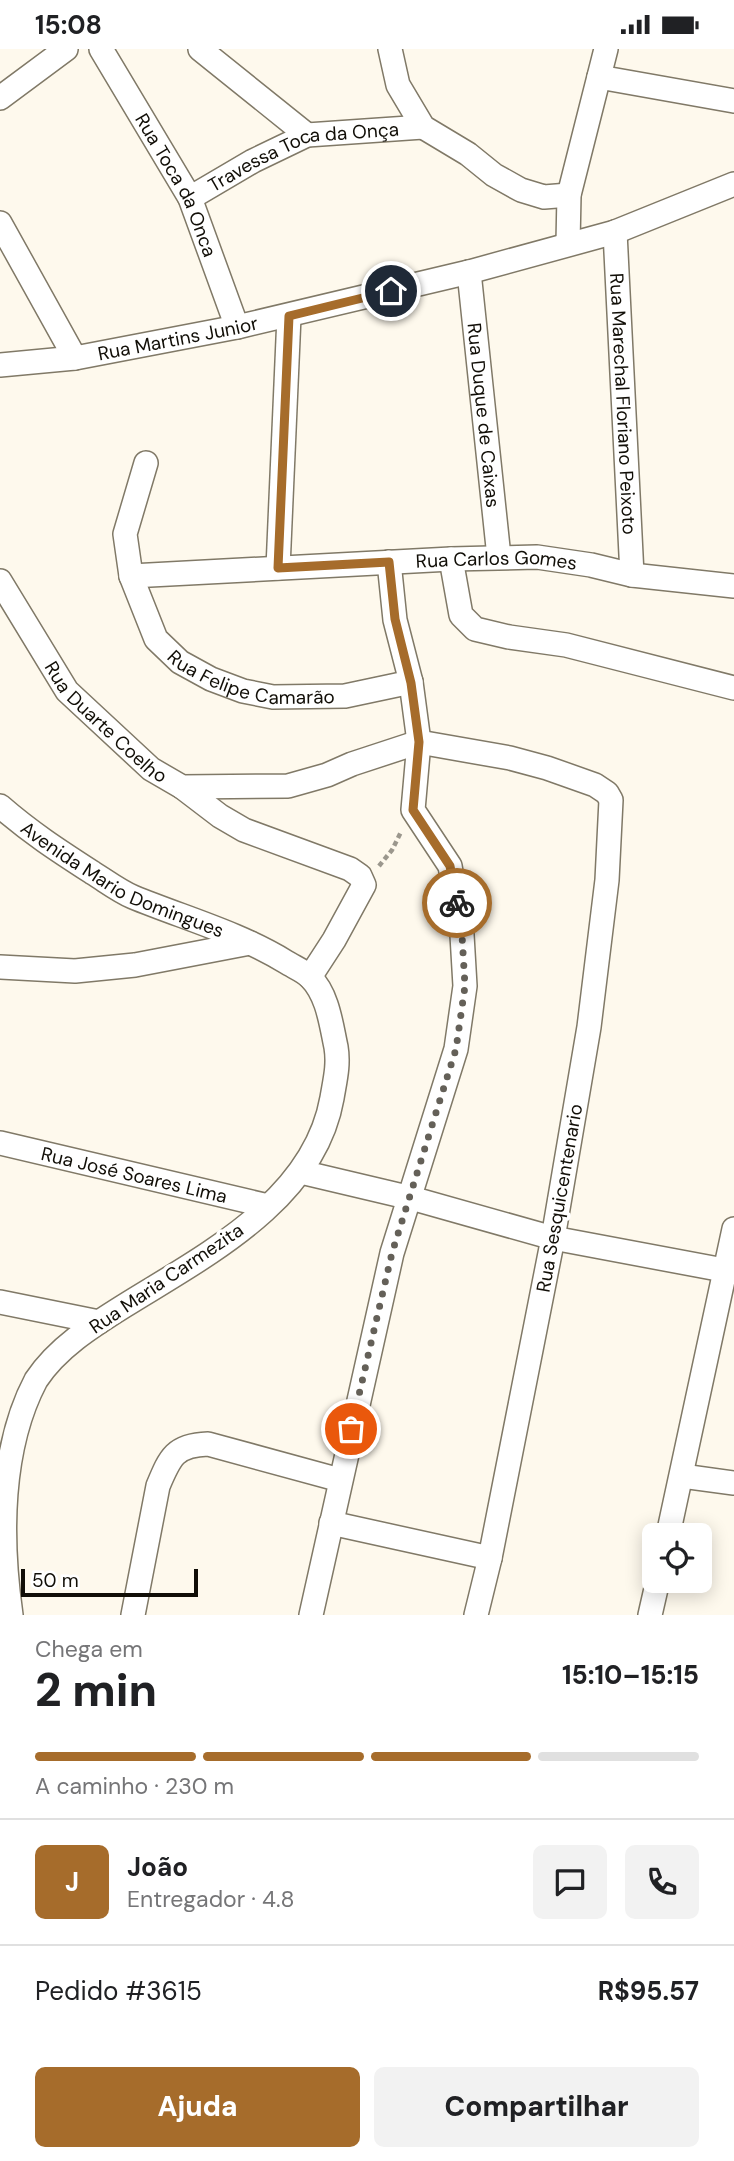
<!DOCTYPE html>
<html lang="pt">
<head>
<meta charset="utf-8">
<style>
	body { margin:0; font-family:"DM Sans",sans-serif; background:#f2f2f2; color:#202124; height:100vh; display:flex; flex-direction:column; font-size:26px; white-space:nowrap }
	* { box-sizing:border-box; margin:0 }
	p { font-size:23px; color:#757577 }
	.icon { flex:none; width:38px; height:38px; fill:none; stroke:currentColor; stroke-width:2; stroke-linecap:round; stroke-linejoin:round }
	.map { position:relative; height:1566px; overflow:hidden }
	.panel { display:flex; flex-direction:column; background:#fff; flex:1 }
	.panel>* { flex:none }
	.tools { position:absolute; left:642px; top:1474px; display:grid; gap:14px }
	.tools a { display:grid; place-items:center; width:70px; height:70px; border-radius:10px; background:#fff; box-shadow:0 4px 18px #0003; font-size:35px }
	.scale { position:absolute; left:21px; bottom:18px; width:177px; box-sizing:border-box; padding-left:7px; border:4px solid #110e07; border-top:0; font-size:19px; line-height:24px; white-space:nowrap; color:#110e07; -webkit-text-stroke:5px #fff; paint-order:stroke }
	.pin { position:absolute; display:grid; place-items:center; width:60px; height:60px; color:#fff; margin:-30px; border:4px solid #fff; border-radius:50%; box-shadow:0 2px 7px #0007 }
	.courier { position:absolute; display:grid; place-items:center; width:70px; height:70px; margin:-35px; border:5px solid #a66c2b; border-radius:50%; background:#fff; color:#222; box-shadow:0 2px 9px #0007 }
	.summary em { font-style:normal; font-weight:800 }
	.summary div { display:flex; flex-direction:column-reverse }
	.summary { display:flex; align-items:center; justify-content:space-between; height:119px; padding:0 35px }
	h1 { font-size:46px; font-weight:800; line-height:52px }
	.bar { display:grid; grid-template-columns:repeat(4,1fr); gap:10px 7px; align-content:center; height:84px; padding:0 35px }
	.bar i { height:9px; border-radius:5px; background:#e0e0e0 }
	.bar .on { background:#a66c2b }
	.bar p { grid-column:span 4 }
	.line { display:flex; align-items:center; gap:18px; padding:0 35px; border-top:2px solid #e0e0e0 }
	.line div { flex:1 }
	.round { display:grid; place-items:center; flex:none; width:74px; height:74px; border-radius:10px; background:#f2f2f2 }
	.cta { display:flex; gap:14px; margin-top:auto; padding:14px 35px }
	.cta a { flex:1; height:80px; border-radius:10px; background:#a66c2b; color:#fff; font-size:28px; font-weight:800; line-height:80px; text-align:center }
	.cta a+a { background:#f2f2f2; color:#202124 }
	.status { display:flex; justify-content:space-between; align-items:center; height:49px; padding:0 35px; background:#fff; direction:ltr }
	.status svg { height:19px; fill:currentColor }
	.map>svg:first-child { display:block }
</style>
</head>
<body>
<div class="status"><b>15:08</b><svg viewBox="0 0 49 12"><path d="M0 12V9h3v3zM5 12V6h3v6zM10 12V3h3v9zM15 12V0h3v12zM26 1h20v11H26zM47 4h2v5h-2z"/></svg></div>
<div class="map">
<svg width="734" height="1566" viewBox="0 0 734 1566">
	<rect width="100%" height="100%" fill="#fef9ed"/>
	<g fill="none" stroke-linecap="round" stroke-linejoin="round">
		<g stroke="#807967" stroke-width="26">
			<g id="minor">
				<path id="s1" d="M101,0L190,149L237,278"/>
				<path d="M200,0L307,86"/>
				<path d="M390,0L398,36L423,78L468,105L494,126L521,141L544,148L569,146"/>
				<path d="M599,28L734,52"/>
				<path d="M0,49L66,0"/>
				<path id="s2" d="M190,149L253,112L307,86L423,78"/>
				<path d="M0,174L75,309"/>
				<path id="s3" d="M615,183L632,526"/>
				<path d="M568,194L569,146L606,0"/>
				<path id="s4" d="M469,223L499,508"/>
				<path id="s5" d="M0,316L75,309L237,278L469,223L615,183L734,135"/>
				<path id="s6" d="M146,414L125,485L131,527L156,590L180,613L211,630L243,642L273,648L345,647L411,633"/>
				<path d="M451,510L461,566L475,580L509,588L566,596L734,639"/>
				<path d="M278,519L289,267"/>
				<path id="s7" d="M131,527L451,510L537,508L591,516L632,526L734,537"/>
				<path id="s8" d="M0,532L67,642L151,720L182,738L288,737L327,726L352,715L419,693L510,709L547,719L595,736L607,744L611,751L607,831L589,978L553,1189L490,1509L476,1566"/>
				<path d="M182,738L220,767L244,781L350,820L360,827L364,836L334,891L310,928"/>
				<path id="s9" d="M0,757C31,784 59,802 93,824C106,832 119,842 133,848C184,869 239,884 286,913C294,918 304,922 310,928C328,946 331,975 336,998C339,1016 335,1031 332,1049C314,1152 204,1207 124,1257C92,1277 57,1299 36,1331C0,1399 0,1489 11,1566"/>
				<path d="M0,918L75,922L135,916L250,894"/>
				<path id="s10" d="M0,1094L268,1157"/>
				<path d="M301,1123L411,1149L553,1189L734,1223"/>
				<path d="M0,1253L99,1273"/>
				<path d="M682,1427L734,1434"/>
				<path d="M331,1474L490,1509"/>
				<path d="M668,1486L734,1180"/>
				<path d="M133,1566L158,1437C170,1408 175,1396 208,1395L340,1431"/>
				<path d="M311,1566L392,1204L456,1000L465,937L462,886L450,817L413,761L419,693L411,633L395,571L389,513"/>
				<path d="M650,1566L658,1531"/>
			</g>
		</g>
		<path stroke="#9b978d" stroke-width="4.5" stroke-dasharray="5 3.5" stroke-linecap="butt" d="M379,817L392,801L401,783"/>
		<use href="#minor" stroke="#fff" stroke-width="23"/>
	</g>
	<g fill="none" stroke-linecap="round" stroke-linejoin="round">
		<path stroke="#646058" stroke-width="7" stroke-dasharray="0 12.6" d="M351,1380L392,1204L456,1000L465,937L462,886L457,854"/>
		<path stroke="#a66c2b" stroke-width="9" d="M391,242L289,267L278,519L389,513L395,570L411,634L419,693L413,761L450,817L457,854"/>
	</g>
	<g text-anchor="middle" stroke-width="7" stroke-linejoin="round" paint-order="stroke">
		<g font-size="19" fill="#110e07" stroke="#fff">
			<text dy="7" stroke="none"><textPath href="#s2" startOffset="124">Travessa Toca da Onça</textPath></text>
			<text dy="7" stroke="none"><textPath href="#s1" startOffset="156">Rua Toca da Onca</textPath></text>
			<text dy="7" stroke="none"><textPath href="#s5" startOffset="180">Rua Martins Junior</textPath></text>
			<text dy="7" stroke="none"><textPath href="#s3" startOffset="172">Rua Marechal Floriano Peixoto</textPath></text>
			<text dy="7" stroke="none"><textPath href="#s4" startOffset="144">Rua Duque de Caixas</textPath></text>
			<text dy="7" stroke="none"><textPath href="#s7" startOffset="366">Rua Carlos Gomes</textPath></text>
			<text dy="7" stroke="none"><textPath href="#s6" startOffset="292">Rua Felipe Camarão</textPath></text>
			<text dy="7" stroke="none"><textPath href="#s8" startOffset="178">Rua Duarte Coelho</textPath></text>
			<text dy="7" stroke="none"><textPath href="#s9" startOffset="144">Avenida Mario Domingues</textPath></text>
			<text dy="7" stroke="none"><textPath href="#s10" startOffset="138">Rua José Soares Lima</textPath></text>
			<text transform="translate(559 1149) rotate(-80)" y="7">Rua Sesquicentenario</text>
			<text transform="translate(166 1229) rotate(-34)" y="7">Rua Maria Carmezita</text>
		</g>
	</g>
</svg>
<div class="tools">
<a><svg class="icon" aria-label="locate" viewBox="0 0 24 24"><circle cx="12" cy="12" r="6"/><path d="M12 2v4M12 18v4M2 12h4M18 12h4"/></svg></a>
</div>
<div class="scale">50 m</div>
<div class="pin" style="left:351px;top:1380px;background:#ea580c"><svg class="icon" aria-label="bag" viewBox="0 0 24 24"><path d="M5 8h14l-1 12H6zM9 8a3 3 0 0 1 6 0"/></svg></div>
<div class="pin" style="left:391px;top:242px;background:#1f2937"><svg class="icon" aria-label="home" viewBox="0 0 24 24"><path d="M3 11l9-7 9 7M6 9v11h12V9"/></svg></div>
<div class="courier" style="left:457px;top:854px"><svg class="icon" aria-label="bike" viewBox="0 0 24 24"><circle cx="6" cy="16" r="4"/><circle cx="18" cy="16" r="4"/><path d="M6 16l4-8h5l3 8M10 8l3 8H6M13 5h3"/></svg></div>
</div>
<section class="panel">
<div class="summary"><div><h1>2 min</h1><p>Chega em</p></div><em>15:10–15:15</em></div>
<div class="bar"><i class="on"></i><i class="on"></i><i class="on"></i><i></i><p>A caminho · 230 m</p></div>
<div class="line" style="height:126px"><b class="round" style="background:#a66c2b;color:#fff">J</b><div><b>João</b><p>Entregador · 4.8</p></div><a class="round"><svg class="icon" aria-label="chat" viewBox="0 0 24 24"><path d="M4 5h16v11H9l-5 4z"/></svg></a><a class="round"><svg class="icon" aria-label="phone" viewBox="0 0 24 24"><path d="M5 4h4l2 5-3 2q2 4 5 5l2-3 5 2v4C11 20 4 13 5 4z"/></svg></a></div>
<div class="line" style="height:91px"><div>Pedido #3615</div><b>R$95.57</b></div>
<div class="cta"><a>Ajuda</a><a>Compartilhar</a></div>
</section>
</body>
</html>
